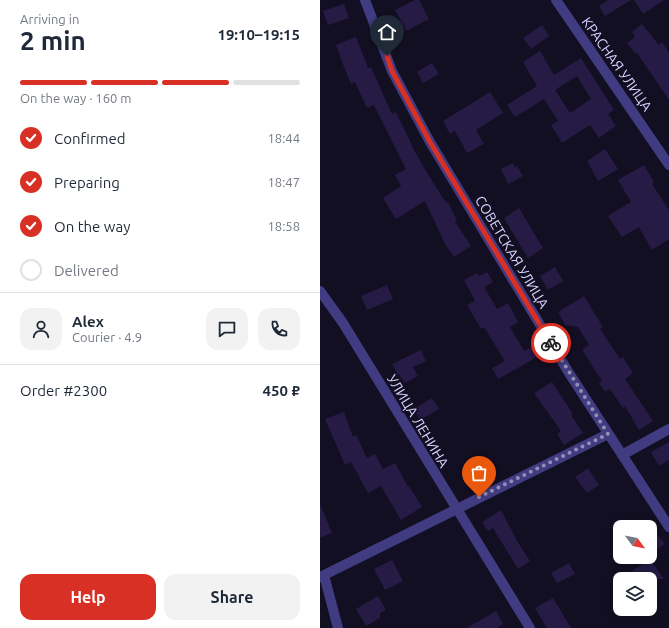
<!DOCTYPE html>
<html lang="en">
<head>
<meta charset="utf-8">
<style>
	body { margin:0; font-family:Ubuntu,sans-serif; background:#f2f2f3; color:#1f2937; height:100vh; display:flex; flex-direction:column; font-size:15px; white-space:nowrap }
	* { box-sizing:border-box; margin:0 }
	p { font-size:13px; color:#747a83 }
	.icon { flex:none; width:22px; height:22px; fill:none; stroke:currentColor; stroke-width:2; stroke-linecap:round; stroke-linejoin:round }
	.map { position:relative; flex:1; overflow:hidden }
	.side { display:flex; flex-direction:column; background:#fff; width:320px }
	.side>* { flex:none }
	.needle { width:26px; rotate:122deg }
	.controls { position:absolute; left:293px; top:520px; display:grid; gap:8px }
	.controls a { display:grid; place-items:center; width:44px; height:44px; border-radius:8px; background:#fff; box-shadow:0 2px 10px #0003; font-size:20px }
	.pin { position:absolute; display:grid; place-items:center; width:34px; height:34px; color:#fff; margin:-41px -17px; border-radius:50% 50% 50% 0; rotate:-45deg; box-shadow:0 0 4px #0007 }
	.pin .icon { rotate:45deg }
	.courier { position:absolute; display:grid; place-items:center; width:40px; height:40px; margin:-20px; border:3px solid #d93025; border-radius:50%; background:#fff; color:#222; box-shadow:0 1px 5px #0007 }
	.headline em { font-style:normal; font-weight:700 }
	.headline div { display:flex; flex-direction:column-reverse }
	.headline { display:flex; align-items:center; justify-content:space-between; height:68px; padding:0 20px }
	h1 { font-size:26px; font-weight:700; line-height:30px }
	.bar { display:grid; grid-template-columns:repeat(4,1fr); gap:6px 4px; align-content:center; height:48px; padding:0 20px }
	.bar i { height:5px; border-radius:3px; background:#e0e1e3 }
	.bar .active { background:#d93025 }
	.bar p { grid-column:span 4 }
	.line { display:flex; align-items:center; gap:10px; padding:0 20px; border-top:1px solid #e0e1e3 }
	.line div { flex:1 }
	.round { display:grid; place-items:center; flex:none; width:42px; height:42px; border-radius:12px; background:#f2f2f3 }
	ol { padding:0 20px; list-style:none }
	li { display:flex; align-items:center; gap:12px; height:44px }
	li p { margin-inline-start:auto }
	li .icon { padding:4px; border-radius:50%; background:#d93025; color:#fff; stroke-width:4 }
	li:last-child { color:#747a83 }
	li i { width:22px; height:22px; border:2px solid #e0e1e3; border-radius:50% }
	.button { display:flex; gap:8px; margin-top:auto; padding:8px 20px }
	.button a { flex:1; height:46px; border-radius:12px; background:#d93025; color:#fff; font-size:16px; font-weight:700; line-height:46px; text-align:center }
	.button a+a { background:#f2f2f3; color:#1f2937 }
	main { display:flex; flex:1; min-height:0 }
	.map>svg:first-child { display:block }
</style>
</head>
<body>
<main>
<section class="side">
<div class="headline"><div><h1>2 min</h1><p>Arriving in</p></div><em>19:10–19:15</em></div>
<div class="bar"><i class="active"></i><i class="active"></i><i class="active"></i><i></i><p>On the way · 160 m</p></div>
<ol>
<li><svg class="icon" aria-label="check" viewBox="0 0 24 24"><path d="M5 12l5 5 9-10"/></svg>Confirmed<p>18:44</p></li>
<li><svg class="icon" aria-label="check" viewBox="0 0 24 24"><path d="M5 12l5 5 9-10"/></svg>Preparing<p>18:47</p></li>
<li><svg class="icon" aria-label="check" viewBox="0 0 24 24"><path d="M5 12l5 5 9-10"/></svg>On the way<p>18:58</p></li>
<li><i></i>Delivered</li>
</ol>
<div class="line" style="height:72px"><a class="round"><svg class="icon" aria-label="person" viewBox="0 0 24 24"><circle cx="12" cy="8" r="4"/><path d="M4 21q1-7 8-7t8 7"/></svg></a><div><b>Alex</b><p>Courier · 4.9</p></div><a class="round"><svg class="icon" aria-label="chat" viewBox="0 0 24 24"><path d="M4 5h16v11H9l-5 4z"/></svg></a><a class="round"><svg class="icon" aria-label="phone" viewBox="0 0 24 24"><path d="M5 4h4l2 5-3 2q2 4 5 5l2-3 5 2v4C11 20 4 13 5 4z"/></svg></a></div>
<div class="line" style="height:52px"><div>Order #2300</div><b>450 ₽</b></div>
<div class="button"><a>Help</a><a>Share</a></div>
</section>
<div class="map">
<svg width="349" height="628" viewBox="0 0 349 628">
	<rect width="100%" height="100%" fill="#130f23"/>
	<path fill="#251b44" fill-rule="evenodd" d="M95,0H99L109,19L86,31L75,10Z
		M288,0H311L285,16L279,6Z
		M314,0H344L323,14Z
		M24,4L29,18L8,25L3,11Z
		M322,24L339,45L342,42L349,53V100L317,53L316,54L307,43L315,37L312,32Z
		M222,25L229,36L211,49L203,38Z
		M36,37L48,68L51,67L72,114L76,112L92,145H91L106,171L126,203L128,202L137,221L135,222L151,246L134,257L125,244L105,201L76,219L63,198L81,186L75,175L86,169L54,105L47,108L35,82L31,84L22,62L16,45Z
		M220,51L234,75L261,58L294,110L288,114L296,126L279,138L270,125L242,143L231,125L238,121L224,99L195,117L187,105L217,86L203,62ZM257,76L271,99L250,113L235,90Z
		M112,63L119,74L103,83L97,72Z
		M170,92L183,113L156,130L164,144L147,153L135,131L130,134L123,121Z
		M285,149L298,169L278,181L267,161Z
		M193,163L195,168L197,166L203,176L188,184L181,169Z
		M324,165L334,182L332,184L349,210V239L332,250L319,227L302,237L288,216L311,202L298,180Z
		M199,208L223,248L208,258L184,218Z
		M235,267L243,281L228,290L220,276Z
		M167,272L173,282L164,287L177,309L188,303L198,322L190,327L204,351L213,346L219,356L178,379L172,368L185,361L164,327L161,329L147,305L155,301L144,280L157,273L159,276Z
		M67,285L73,299L47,310L41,296Z
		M264,296L283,327L280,329L300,359L303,357L313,373L305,379L333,421L319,430L305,406L303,408L290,389L285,392L279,383L282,381L262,350L269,345L258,327L245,325L238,312Z
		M101,350L106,361L93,367L98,376L85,383L79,374L78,375L72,364Z
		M232,382L253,414L251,415L263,433L244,445L237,434L241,431L214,393Z
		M112,398L119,409L100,420L94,409Z
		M24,412L33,437L36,435L47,458L55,454L63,469L75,463L88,487L89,486L102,507L81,520L61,486L48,493L31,462L25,465L5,419Z
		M349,442V460L339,466L331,452Z
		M268,468L279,485L267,493L255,477Z
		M0,504L12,533L0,538Z
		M181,510L197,541L210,561L198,569L173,528L168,531L162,522Z
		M337,534L345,544L330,554V539Z
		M330,559L344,579H300Z
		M72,560L83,581L65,590L54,569Z
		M249,563L255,574L237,583L231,573Z
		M58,596L66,610L60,613V618L46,626L36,609Z
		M233,598L251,628H227L215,608Z
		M176,611L183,624L177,628H147Z"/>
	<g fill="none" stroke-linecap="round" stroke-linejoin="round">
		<path stroke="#413b81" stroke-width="10" d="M45,0L72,71L110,142L249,373L349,527
			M236,0L349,165
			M0,291L23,323L210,628
			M302,455L349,429
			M4,575L18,628
			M0,577L288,434"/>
	</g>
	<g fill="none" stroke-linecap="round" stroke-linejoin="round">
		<path stroke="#948eb1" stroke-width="4" stroke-dasharray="0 7.2" d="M159,497L288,434L231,343"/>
		<path stroke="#d93025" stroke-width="5" d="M67,56L72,71L110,142L231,343"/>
	</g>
	<g text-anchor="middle" stroke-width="3.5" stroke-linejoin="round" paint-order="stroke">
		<g font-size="14" fill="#d9d2fe" stroke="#130f23">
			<text transform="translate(297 64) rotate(55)" y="5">КРАСНАЯ УЛИЦА</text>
			<text transform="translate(192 252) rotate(59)" y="5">СОВЕТСКАЯ УЛИЦА</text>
			<text transform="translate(98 421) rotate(59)" y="5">УЛИЦА ЛЕНИНА</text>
		</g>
	</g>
</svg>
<div class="controls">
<a><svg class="needle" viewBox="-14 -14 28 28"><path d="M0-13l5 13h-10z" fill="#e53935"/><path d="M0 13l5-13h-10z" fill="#747a83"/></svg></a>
<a><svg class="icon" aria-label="layers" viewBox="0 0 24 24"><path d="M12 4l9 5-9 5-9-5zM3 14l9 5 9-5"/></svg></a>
</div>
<div class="pin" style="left:159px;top:497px;background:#ea580c"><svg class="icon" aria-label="bag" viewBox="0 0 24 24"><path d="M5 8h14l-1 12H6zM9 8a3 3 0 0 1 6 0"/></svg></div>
<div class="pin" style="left:67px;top:56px;background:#1f2937"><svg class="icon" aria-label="home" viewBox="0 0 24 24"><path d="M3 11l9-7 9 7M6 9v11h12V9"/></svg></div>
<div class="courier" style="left:231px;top:343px"><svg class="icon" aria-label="bike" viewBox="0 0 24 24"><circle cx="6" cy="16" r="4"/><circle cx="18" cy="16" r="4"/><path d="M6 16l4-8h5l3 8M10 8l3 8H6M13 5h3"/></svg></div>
</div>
</main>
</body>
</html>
